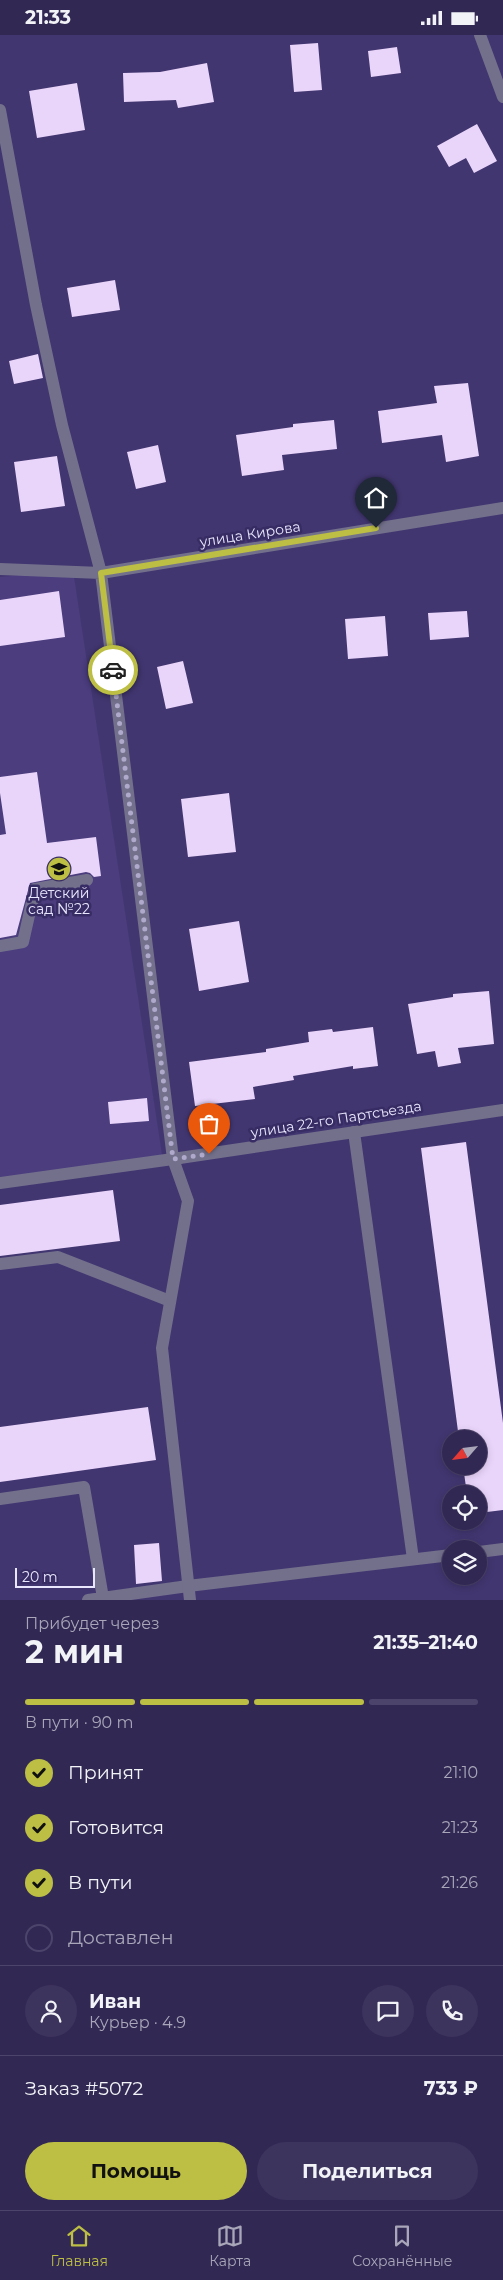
<!DOCTYPE html>
<html lang="ru">
<head>
<meta charset="utf-8">
<style>
	body { margin:0; font-family:Montserrat,sans-serif; background:#3d345e; color:#f1f3f6; height:100vh; display:flex; flex-direction:column; font-size:19px; white-space:nowrap }
	* { box-sizing:border-box; margin:0 }
	p { font-size:16px; color:#a8a6b8 }
	.icon { flex:none; width:28px; height:28px; fill:none; stroke:currentColor; stroke-width:2; stroke-linecap:round; stroke-linejoin:round }
	.map { position:relative; height:1565px; overflow:hidden }
	.drawer { display:flex; flex-direction:column; background:#322854; flex:1 }
	.drawer>* { flex:none }
	.needle { width:32px; rotate:242deg }
	.fabs { position:absolute; left:442px; top:1395px; display:grid; gap:10px }
	.fabs a { display:grid; place-items:center; width:45px; height:45px; border-radius:50%; background:#322854; box-shadow:0 2px 8px #0003,0 0 0 1px #4d446b; font-size:25px }
	.scale { position:absolute; left:15px; bottom:12px; width:80px; box-sizing:border-box; padding-left:5px; border:2px solid #e9e7fd; border-top:0; font-size:14px; line-height:18px; white-space:nowrap; color:#e9e7fd; -webkit-text-stroke:4px #382c64; paint-order:stroke }
	.pin { position:absolute; display:grid; place-items:center; width:42px; height:42px; color:#fff; margin:-51px -21px; border-radius:50% 50% 50% 0; rotate:-45deg; box-shadow:0 0 5px #0007 }
	.pin .icon { rotate:45deg }
	.courier { position:absolute; display:grid; place-items:center; width:50px; height:50px; margin:-25px; border:4px solid #bcbf43; border-radius:50%; background:#fff; color:#222; box-shadow:0 1px 6px #0007 }
	.head em { font-style:normal; font-weight:700 }
	.head div { display:flex; flex-direction:column-reverse }
	.head { display:flex; align-items:center; justify-content:space-between; height:85px; padding:0 25px }
	h1 { font-size:32px; font-weight:700; line-height:38px }
	.bar { display:grid; grid-template-columns:repeat(4,1fr); gap:8px 5px; align-content:center; height:60px; padding:0 25px }
	.bar i { height:6px; border-radius:4px; background:#4d446b }
	.bar .current { background:#bcbf43 }
	.bar p { grid-column:span 4 }
	.line { display:flex; align-items:center; gap:12px; padding:0 25px; border-top:1px solid #4d446b }
	.line div { flex:1 }
	.round { display:grid; place-items:center; flex:none; width:52px; height:52px; border-radius:26px; background:#3d345e }
	ol { padding:0 25px; list-style:none }
	li { display:flex; align-items:center; gap:15px; height:55px }
	li p { margin-inline-start:auto }
	li .icon { padding:5px; border-radius:50%; background:#bcbf43; color:#111; stroke-width:4 }
	li:last-child { color:#a8a6b8 }
	li i { width:28px; height:28px; border:2px solid #4d446b; border-radius:50% }
	.cta { display:flex; gap:10px; margin-top:auto; padding:10px 25px }
	.cta a { flex:1; height:58px; border-radius:30px; background:#bcbf43; color:#111; font-size:20px; font-weight:700; line-height:58px; text-align:center }
	.cta a+a { background:#3d345e; color:#f1f3f6 }
	.status { display:flex; justify-content:space-between; align-items:center; height:35px; padding:0 25px; background:#322854; direction:ltr }
	.status svg { height:14px; fill:currentColor }
	.tab-bar { display:flex; justify-content:space-around; align-items:center; height:70px; border-top:1px solid #4d446b; background:#322854; font-size:14px; color:#a8a6b8 }
	.tab-bar a { display:grid; justify-items:center; gap:2px }
	.tab-bar .current { color:#bcbf43 }
	.map>svg:first-child { display:block }
</style>
</head>
<body>
<div class="status"><b>21:33</b><svg viewBox="0 0 49 12"><path d="M0 12V9h3v3zM5 12V6h3v6zM10 12V3h3v9zM15 12V0h3v12zM26 1h20v11H26zM47 4h2v5h-2z"/></svg></div>
<div class="map">
<svg width="503" height="1565" viewBox="0 0 503 1565">
	<rect width="100%" height="100%" fill="#423670"/>
	<path fill="#4b3d7e" d="M73,535L163,1126L0,1142V542Z"/>
	<path fill="#ead5fa" d="M318,8L322,55L294,57L290,10Z
		M397,12L401,38L371,42L368,16Z
		M207,28L214,67L178,73L176,65L124,67L123,38L160,37Z
		M77,48L85,95L37,103L29,56Z
		M477,89L497,126L474,138L466,123L449,132L437,111Z
		M115,245L120,275L72,282L67,253Z
		M38,319L43,343L14,349L9,326Z
		M468,348L479,421L446,427L442,400L382,408L378,376L437,368L434,351Z
		M334,385L337,414L282,420L284,435L242,441L236,400L293,392V389Z
		M158,410L166,447L136,454L127,417Z
		M57,421L65,471L21,477L14,427Z
		M59,556L65,602L0,611V565Z
		M467,576L469,602L430,605L428,578Z
		M385,581L388,621L348,624L345,584Z
		M183,626L193,668L166,674L157,632Z
		M37,737L47,808L96,802L101,841L94,842L90,838L86,837L30,848L16,900L0,903V800L6,799L0,758V742Z
		M229,758L236,817L188,822L181,764Z
		M239,886L249,947L199,956L189,894Z
		M489,956L494,1009L458,1013L461,1028L438,1032L435,1016L417,1019L408,969L453,962V959Z
		M373,992L378,1031L353,1034V1031L293,1041L294,1045L253,1052L255,1064L195,1071L189,1027L266,1017V1014L309,1007L308,997L332,994L333,997Z
		M147,1063L149,1086L110,1089L108,1067Z
		M466,1107L503,1388V1475L479,1478V1459H467L463,1431H479V1404H459L421,1113Z
		M113,1155L120,1206L0,1221V1170Z
		M148,1372L156,1425L0,1447V1392Z
		M159,1508L162,1546L136,1549L134,1510Z"/>
	<g fill="none" stroke-linecap="round" stroke-linejoin="round">
		<path stroke="#73708c" stroke-width="12" d="M0,911L23,907L35,854L87,845
			M354,1097L413,1524
			M0,1148L180,1123
			M0,1229L58,1222L170,1266
			M0,1464L84,1452L103,1563
			M479,1517L503,1514
			M88,1565L188,1551L451,1520"/>
		<path stroke="#73708c" stroke-width="12" d="M480,0L503,62
			M0,75L36,270L62,390L101,538L173,1124L188,1166L162,1313L190,1565
			M0,534L101,538L503,473
			M173,1124L503,1075"/>
	</g>
	<g fill="none" stroke-linecap="round" stroke-linejoin="round">
		<path stroke="#afa9cc" stroke-width="5" stroke-dasharray="0 9" d="M113,635L173,1124L209,1119"/>
		<path stroke="#bcbf43" stroke-width="6" d="M113,635L101,538L376,493"/>
	</g>
	<defs>
		<g id="school-disc" transform="scale(1.25)"><circle r="9.5" fill="#bcbf43" stroke="#382c64"/><path d="M0-5L7-2L0 1L-7-2ZM-4 1L0 2.5L4 1V4Q0 6-4 4Z" fill="#111"/></g>
	</defs>
	<g fill-rule="evenodd">
		<use href="#school-disc" x="59" y="834"/>
	</g>
	<g text-anchor="middle" stroke-width="5" stroke-linejoin="round" paint-order="stroke">
		<g font-size="14" fill="#e9e7fd" stroke="#382c64">
			<text transform="translate(250 499) rotate(-9)" y="5">улица Кирова</text>
			<text transform="translate(336 1084) rotate(-9)" y="5">улица 22-го Партсъезда</text>
		</g>
		<g font-size="14" fill="#e9e7fd" stroke="#382c64">
			<text x="59" y="863">Детский<tspan x="59" dy="16">сад №22</tspan></text>
		</g>
	</g>
</svg>
<div class="fabs">
<a><svg class="needle" viewBox="-14 -14 28 28"><path d="M0-13l5 13h-10z" fill="#e53935"/><path d="M0 13l5-13h-10z" fill="#a8a6b8"/></svg></a>
<a><svg class="icon" aria-label="locate" viewBox="0 0 24 24"><circle cx="12" cy="12" r="6"/><path d="M12 2v4M12 18v4M2 12h4M18 12h4"/></svg></a>
<a><svg class="icon" aria-label="layers" viewBox="0 0 24 24"><path d="M12 4l9 5-9 5-9-5zM3 14l9 5 9-5"/></svg></a>
</div>
<div class="scale">20 m</div>
<div class="pin" style="left:209px;top:1119px;background:#ea580c"><svg class="icon" aria-label="bag" viewBox="0 0 24 24"><path d="M5 8h14l-1 12H6zM9 8a3 3 0 0 1 6 0"/></svg></div>
<div class="pin" style="left:376px;top:493px;background:#1f2937"><svg class="icon" aria-label="home" viewBox="0 0 24 24"><path d="M3 11l9-7 9 7M6 9v11h12V9"/></svg></div>
<div class="courier" style="left:113px;top:635px"><svg class="icon" aria-label="car" viewBox="0 0 24 24"><path d="M5 17H2v-5l4-1 3-4h7l3 4 3 1v5h-3M9 17h6M6 11h13"/><circle cx="7" cy="17" r="2"/><circle cx="17" cy="17" r="2"/></svg></div>
</div>
<section class="drawer">
<div class="head"><div><h1>2 мин</h1><p>Прибудет через</p></div><em>21:35–21:40</em></div>
<div class="bar"><i class="current"></i><i class="current"></i><i class="current"></i><i></i><p>В пути · 90 m</p></div>
<ol>
<li><svg class="icon" aria-label="check" viewBox="0 0 24 24"><path d="M5 12l5 5 9-10"/></svg>Принят<p>21:10</p></li>
<li><svg class="icon" aria-label="check" viewBox="0 0 24 24"><path d="M5 12l5 5 9-10"/></svg>Готовится<p>21:23</p></li>
<li><svg class="icon" aria-label="check" viewBox="0 0 24 24"><path d="M5 12l5 5 9-10"/></svg>В пути<p>21:26</p></li>
<li><i></i>Доставлен</li>
</ol>
<div class="line" style="height:90px"><a class="round"><svg class="icon" aria-label="person" viewBox="0 0 24 24"><circle cx="12" cy="8" r="4"/><path d="M4 21q1-7 8-7t8 7"/></svg></a><div><b>Иван</b><p>Курьер · 4.9</p></div><a class="round"><svg class="icon" aria-label="chat" viewBox="0 0 24 24"><path d="M4 5h16v11H9l-5 4z"/></svg></a><a class="round"><svg class="icon" aria-label="phone" viewBox="0 0 24 24"><path d="M5 4h4l2 5-3 2q2 4 5 5l2-3 5 2v4C11 20 4 13 5 4z"/></svg></a></div>
<div class="line" style="height:65px"><div>Заказ #5072</div><b>733 ₽</b></div>
<div class="cta"><a>Помощь</a><a>Поделиться</a></div>
</section>
<nav class="tab-bar">
<a class="current"><svg class="icon" aria-label="home" viewBox="0 0 24 24"><path d="M3 11l9-7 9 7M6 9v11h12V9"/></svg>Главная</a>
<a><svg class="icon" aria-label="map" viewBox="0 0 24 24"><path d="M3 6l6-2 6 2 6-2v14l-6 2-6-2-6 2zM9 4v14M15 6v14"/></svg>Карта</a>
<a><svg class="icon" aria-label="saved" viewBox="0 0 24 24"><path d="M7 4h10v16l-5-4-5 4z"/></svg>Сохранённые</a>
</nav>
</body>
</html>
